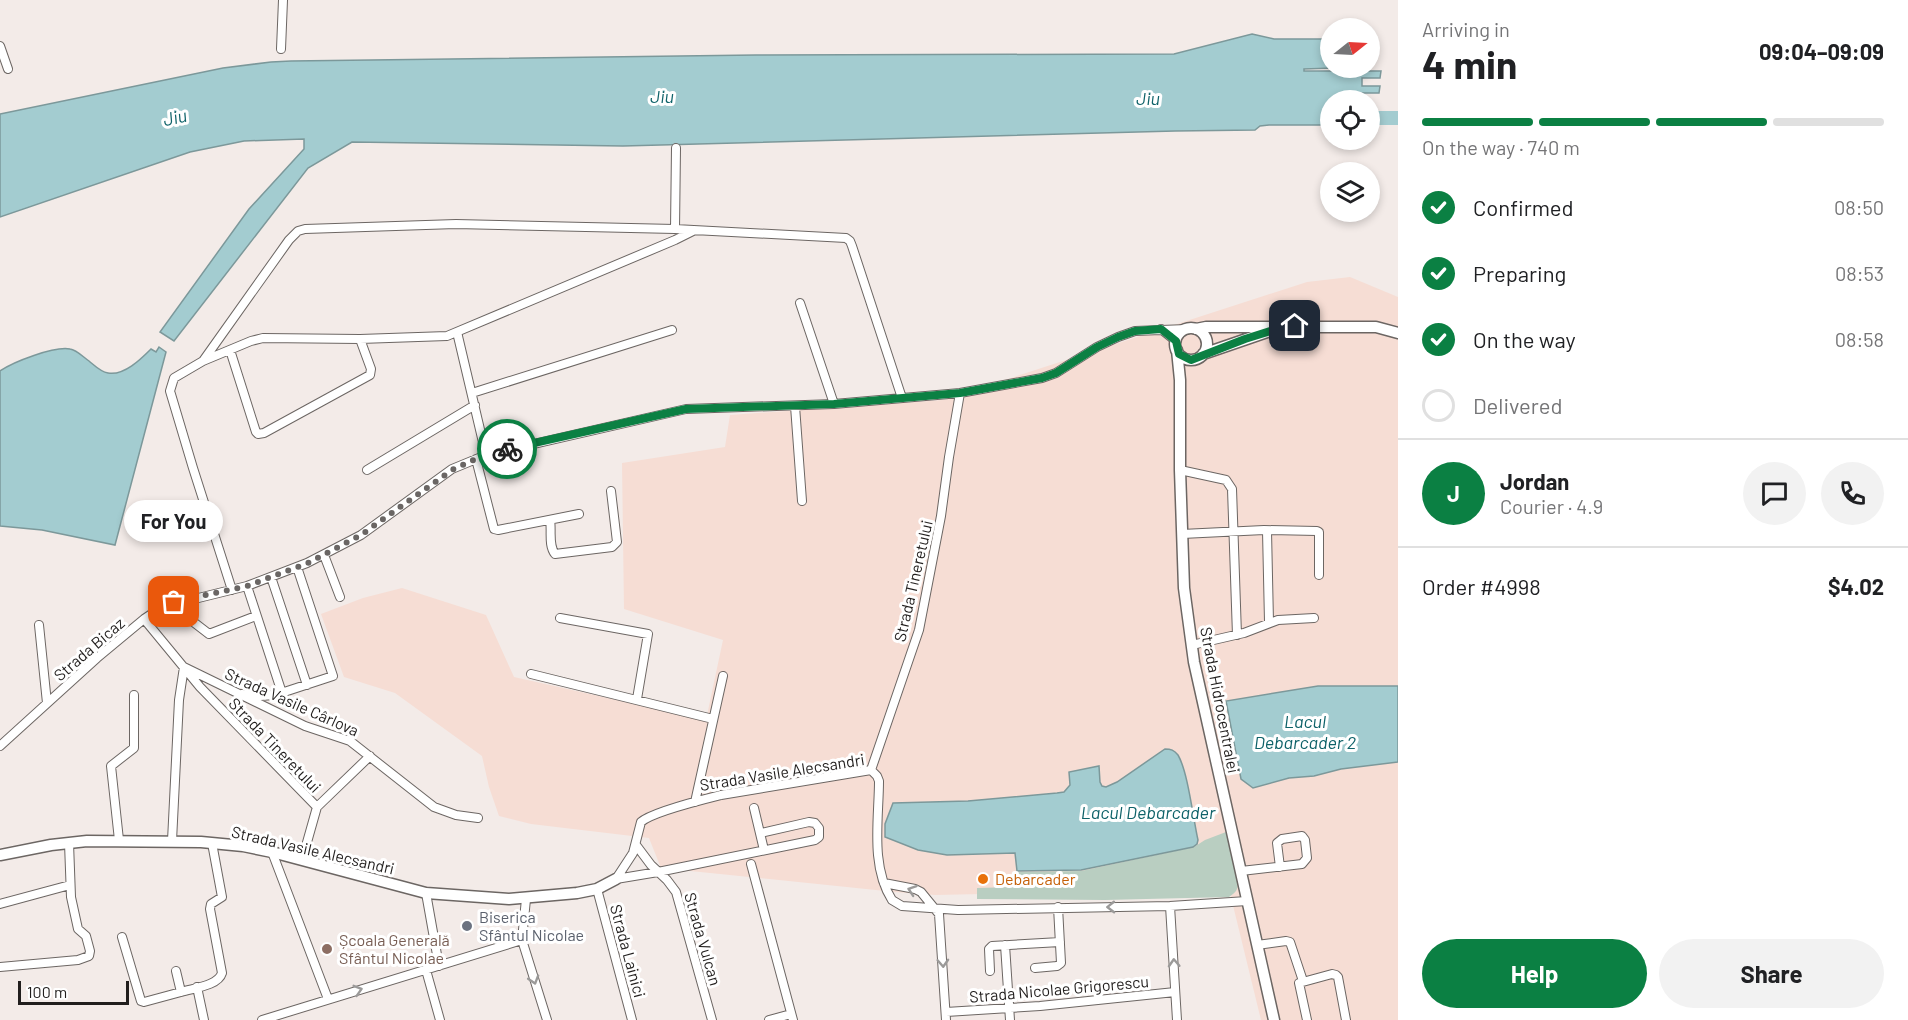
<!DOCTYPE html>
<html lang="en">
<head>
<meta charset="utf-8">
<style>
	body { margin:0; font-family:Barlow,sans-serif; background:#f2f2f2; color:#202124; height:100vh; display:flex; flex-direction:column; font-size:22px; white-space:nowrap }
	* { box-sizing:border-box; margin:0 }
	p { font-size:20px; color:#757577 }
	.icon { flex:none; width:33px; height:33px; fill:none; stroke:currentColor; stroke-width:2; stroke-linecap:round; stroke-linejoin:round }
	.map { position:relative; flex:1; overflow:hidden }
	.side { display:flex; flex-direction:column; background:#fff; width:510px }
	.side>* { flex:none }
	.needle { width:39px; rotate:72deg }
	.tools { position:absolute; left:1320px; top:18px; display:grid; gap:12px }
	.tools a { display:grid; place-items:center; width:60px; height:60px; border-radius:50%; background:#fff; box-shadow:0 3px 9px #0003; font-size:30px }
	.scale { position:absolute; left:18px; bottom:15px; width:111px; box-sizing:border-box; padding-left:6px; border:3px solid #211e1d; border-top:0; font-size:16px; line-height:21px; white-space:nowrap; color:#211e1d; -webkit-text-stroke:4px #fff; paint-order:stroke }
	.pin { position:absolute; display:grid; place-items:center; width:51px; height:51px; color:#fff; margin:-26px; border-radius:12px; box-shadow:0 3px 9px #0006 }
	.courier { position:absolute; display:grid; place-items:center; width:60px; height:60px; margin:-30px; border:4px solid #0b8043; border-radius:50%; background:#fff; color:#222; box-shadow:0 2px 8px #0007 }
	.bubble { position:absolute; height:42px; border-radius:21px; background:#fff; box-shadow:0 3px 9px #0003; font-size:20px; font-weight:700; line-height:42px; text-align:center }
	.headline em { font-style:normal; font-weight:700 }
	.headline div { display:flex; flex-direction:column-reverse }
	.headline { display:flex; align-items:center; justify-content:space-between; height:102px; padding:0 24px }
	h1 { font-size:39px; font-weight:700; line-height:45px }
	.bar { display:grid; grid-template-columns:repeat(4,1fr); gap:9px 6px; align-content:center; height:72px; padding:0 24px }
	.bar i { height:8px; border-radius:4px; background:#e0e0e0 }
	.bar .current { background:#0b8043 }
	.bar p { grid-column:span 4 }
	.line { display:flex; align-items:center; gap:15px; padding:0 24px; border-top:2px solid #e0e0e0 }
	.line div { flex:1 }
	.round { display:grid; place-items:center; flex:none; width:63px; height:63px; border-radius:32px; background:#f2f2f2 }
	ol { padding:0 24px; list-style:none }
	li { display:flex; align-items:center; gap:18px; height:66px }
	li p { margin-inline-start:auto }
	li .icon { padding:6px; border-radius:50%; background:#0b8043; color:#fff; stroke-width:4 }
	li:last-child { color:#757577 }
	li i { width:33px; height:33px; border:3px solid #e0e0e0; border-radius:50% }
	.cta { display:flex; gap:12px; margin-top:auto; padding:12px 24px }
	.cta a { flex:1; height:69px; border-radius:36px; background:#0b8043; color:#fff; font-size:24px; font-weight:700; line-height:69px; text-align:center }
	.cta a+a { background:#f2f2f2; color:#202124 }
	main { display:flex; flex:1; min-height:0 }
	.map>svg:first-child { display:block }
</style>
</head>
<body>
<main>
<div class="map">
<svg width="1398" height="1020" viewBox="0 0 1398 1020">
	<rect width="100%" height="100%" fill="#f3ebe8"/>
	<path fill="#f6ddd4" d="M1350,277L1398,297V1020H1261L1229,889L935,895L895,892L661,868L649,838L531,824L499,816L489,787L482,756L395,693L344,677L321,614L363,598L402,588L486,615L514,677L706,720L723,640L624,609L622,463L725,447L730,415L943,400L1307,282Z"/>
	<path fill="#b9cec1" d="M1226,832L1238,882C1238,890 1236,892 1229,897L1105,900L977,899V888L1013,887L1012,872L1081,871L1194,847L1205,840Z"/>
	<path fill="#a3ccd0" stroke="#7c989a" stroke-width="1.5" d="M1252,34L1274,39H1330V68H1334L1304,69V71H1381L1380,78H1362V86H1380L1379,93H1362V100H1330V125H1269L1260,126L1255,130L1175,131L623,146L352,142L308,168L174,341L160,332L249,209L304,149V139L244,141L190,152L0,217V114L223,68L271,62L291,61L756,55L1174,54Z
		M159,347L166,352L115,545L42,530L0,526V371C13,362 54,346 70,349C77,350 83,357 89,361C95,366 101,372 108,373C124,376 141,359 151,349L156,352Z
		M1318,686H1398V762L1341,769L1314,776L1289,778L1253,788L1241,779L1226,701Z
		M1165,749C1171,749 1174,750 1178,755C1188,772 1193,818 1198,840L1197,844L1193,847L1081,870L1017,871L1015,853L947,855L918,850L885,837V824L893,803L968,801L1057,793L1064,792L1070,785L1069,772L1099,766L1100,782L1102,786L1106,787L1117,782Z"/>
	<g fill="none" stroke-linecap="round" stroke-linejoin="round">
		<path stroke="#a3ccd0" stroke-width="14" d="M1370,118H1398"/>
		<g stroke="#6c6663" stroke-width="10">
			<path id="street" d="M0,46L8,69
				M281,49L283,0
				M675,229L676,148
				M800,303L834,404
				M1161,329L1176,341
				M457,332L486,455
				M230,350L256,432L258,434L264,433L370,375L371,369L360,339
				M203,361L251,341L263,338L360,339L447,336L675,240L693,231
				M472,393L672,330
				M795,406L802,501
				M476,459L494,529L498,530L579,514
				M367,470L475,405
				M1180,470L1226,480L1232,489L1237,635
				M550,520C552,531 548,545 555,554L612,547L617,542L611,491
				M1267,531L1269,622
				M1182,534L1264,530L1317,531L1319,532V575
				M324,555L340,597
				M271,577L307,685
				M247,586L282,693
				M232,590L193,468L170,391L174,378L203,361L289,240L298,231L305,229L456,224L499,225L675,229L846,238L850,241L852,246L902,398
				M170,604L209,634L256,616
				M560,618L648,634L637,699
				M144,619L200,687L317,807
				M39,625L47,703
				M1192,645L1244,633L1278,620L1314,618
				M531,674L713,719
				M242,694L260,696L275,695L333,676L297,567
				M0,746L97,658L144,619L162,607L247,586L307,563L361,535L452,469L486,455L686,409L834,404L960,393L1042,378L1056,373L1097,347L1118,337L1135,331L1187,329
				M871,770L919,630L941,516L949,457L960,393
				M695,802L723,676
				M754,808L764,850
				M761,833L809,822L815,823L819,828V837L815,840L658,872L616,879L633,853L641,822C652,812 705,799 721,795L871,770L877,776L879,781C879,818 870,866 892,900L902,906L958,910L1170,906L1247,901
				M119,840L111,766L134,748V695
				M172,841L179,700L184,667L305,726L350,741L434,807L456,815L478,818
				M636,845L651,865L667,880L676,892L712,1020
				M272,852L328,999
				M302,860L317,807L370,756
				M751,864L793,1020
				M1241,871L1302,864L1307,858L1305,840L1302,836L1282,839L1277,843L1280,867
				M884,883L915,889L921,892L939,914L946,1020
				M597,889L632,1020
				M426,893L439,966
				M526,899L522,940L547,1020
				M0,904L70,885
				M1170,906L1177,1020
				M122,937L141,1001L144,1002L181,992
				M1005,945L1010,1020
				M1257,945L1286,941L1290,942L1303,981
				M0,967L78,960L89,956L90,951L86,936L78,929L71,897L69,843
				M1035,968L1057,966L1061,963L1058,907
				M426,970L440,1020
				M176,971L181,992C193,988 218,986 222,973L210,909L211,904L222,897L212,843
				M990,971L989,949L992,946L1060,942
				M197,987L204,1020
				M946,1012L1040,1006L1175,992
				M262,1020L522,940
				M769,1020L791,1014
				M1307,1020L1299,983L1332,974L1336,975L1338,977L1346,1020"/>
		</g>
		<g stroke="#6c6663" stroke-width="13">
			<path id="secondary" d="M1175 344a16 16 0 1 1 32 0a16 16 0 1 1-32 0Z
				M1196,329L1206,327H1376L1398,333
				M1177,350L1180,380V470L1184,588L1194,662L1274,1020
				M1203,354L1270,331
				M0,855L51,845L87,841L201,842L243,846L272,852L426,893L509,899L577,893L597,889L616,879"/>
		</g>
		<use href="#street" stroke="#fff" stroke-width="8"/>
		<use href="#secondary" stroke="#fff" stroke-width="10"/>
	</g>
	<defs><path id="oneway-chevron" d="M-2-3.5L2.5 0L-2 3.5" fill="none" stroke-width="1.6" stroke-linecap="round" stroke-linejoin="round" transform="scale(1.5)"/></defs>
	<g stroke="#9b9a99">
		<use href="#oneway-chevron" transform="translate(912 890) rotate(-161)"/>
		<use href="#oneway-chevron" transform="translate(1111 907) rotate(179)"/>
		<use href="#oneway-chevron" transform="translate(943 963) rotate(87)"/>
		<use href="#oneway-chevron" transform="translate(1174 963) rotate(-93)"/>
		<use href="#oneway-chevron" transform="translate(534 980) rotate(73)"/>
		<use href="#oneway-chevron" transform="translate(358 990) rotate(-17)"/>
	</g>
	<g fill="none" stroke-linecap="round" stroke-linejoin="round">
		<path stroke="#6a6664" stroke-width="6" stroke-dasharray="0 10.8" d="M174,602L247,586L308,563L361,535L452,470L486,454L507,449"/>
		<path stroke="#0b8043" stroke-width="8" d="M507,449L686,409L834,404L960,393L1042,378L1056,373L1097,347L1118,337L1135,331L1161,329L1176,341L1179,354L1191,360L1245,339L1283,327L1295,326"/>
	</g>
	<circle fill="#e8710a" stroke="#fff" stroke-width="2" cx="983" cy="879" r="6"/>
	<circle fill="#6b7280" stroke="#fff" stroke-width="2" cx="467" cy="926" r="6"/>
	<circle fill="#8d6e63" stroke="#fff" stroke-width="2" cx="327" cy="949" r="6"/>
	<g text-anchor="middle" stroke-width="6" stroke-linejoin="round" paint-order="stroke">
		<g font-size="16" fill="#211e1d" stroke="#fff">
			<text transform="translate(913 581) rotate(-77)" y="6">Strada Tineretului</text>
			<text transform="translate(89 649) rotate(-41)" y="6">Strada Bicaz</text>
			<text transform="translate(1220 700) rotate(79)" y="6">Strada Hidrocentralei</text>
			<text transform="translate(292 702) rotate(24)" y="6">Strada Vasile Cârlova</text>
			<text transform="translate(275 745) rotate(46)" y="6">Strada Tineretului</text>
			<text transform="translate(782 772) rotate(-9)" y="6">Strada Vasile Alecsandri</text>
			<text transform="translate(313 850) rotate(13)" y="6">Strada Vasile Alecsandri</text>
			<text transform="translate(703 939) rotate(74)" y="6">Strada Vulcan</text>
			<text transform="translate(628 951) rotate(75)" y="6">Strada Lainici</text>
			<text transform="translate(1059 989) rotate(-5)" y="6">Strada Nicolae Grigorescu</text>
		</g>
		<g font-size="16" fill="#c56008" stroke="#fff" text-anchor="start">
			<text x="995" y="885">Debarcader</text>
		</g>
		<g font-size="16" fill="#5b616d" stroke="#fff" text-anchor="start">
			<text x="479" y="923">Biserica<tspan x="479" dy="18">Sfântul Nicolae</tspan></text>
		</g>
		<g font-size="16" fill="#785e54" stroke="#fff" text-anchor="start">
			<text x="339" y="946">Școala Generală<tspan x="339" dy="18">Sfântul Nicolae</tspan></text>
		</g>
		<g font-size="18" font-style="italic" fill="#0e6269" stroke="#fff">
			<text x="662" y="103">Jiu</text>
			<text x="1148" y="105">Jiu</text>
			<text transform="translate(175 118) rotate(-12)" y="6">Jiu</text>
			<text x="1305" y="728">Lacul<tspan x="1305" dy="21">Debarcader 2</tspan></text>
			<text x="1148" y="819">Lacul Debarcader</text>
		</g>
	</g>
</svg>
<div class="tools">
<a><svg class="needle" viewBox="-14 -14 28 28"><path d="M0-13l5 13h-10z" fill="#e53935"/><path d="M0 13l5-13h-10z" fill="#757577"/></svg></a>
<a><svg class="icon" aria-label="locate" viewBox="0 0 24 24"><circle cx="12" cy="12" r="6"/><path d="M12 2v4M12 18v4M2 12h4M18 12h4"/></svg></a>
<a><svg class="icon" aria-label="layers" viewBox="0 0 24 24"><path d="M12 4l9 5-9 5-9-5zM3 14l9 5 9-5"/></svg></a>
</div>
<div class="scale">100 m</div>
<div class="pin" style="left:174px;top:602px;background:#ea580c"><svg class="icon" aria-label="bag" viewBox="0 0 24 24"><path d="M5 8h14l-1 12H6zM9 8a3 3 0 0 1 6 0"/></svg></div>
<div class="pin" style="left:1295px;top:326px;background:#1f2937"><svg class="icon" aria-label="home" viewBox="0 0 24 24"><path d="M3 11l9-7 9 7M6 9v11h12V9"/></svg></div>
<div class="courier" style="left:507px;top:449px"><svg class="icon" aria-label="bike" viewBox="0 0 24 24"><circle cx="6" cy="16" r="4"/><circle cx="18" cy="16" r="4"/><path d="M6 16l4-8h5l3 8M10 8l3 8H6M13 5h3"/></svg></div>
<div class="bubble" style="left:124px;top:500px;width:99px">For You</div>
</div>
<section class="side">
<div class="headline"><div><h1>4 min</h1><p>Arriving in</p></div><em>09:04–09:09</em></div>
<div class="bar"><i class="current"></i><i class="current"></i><i class="current"></i><i></i><p>On the way · 740 m</p></div>
<ol>
<li><svg class="icon" aria-label="check" viewBox="0 0 24 24"><path d="M5 12l5 5 9-10"/></svg>Confirmed<p>08:50</p></li>
<li><svg class="icon" aria-label="check" viewBox="0 0 24 24"><path d="M5 12l5 5 9-10"/></svg>Preparing<p>08:53</p></li>
<li><svg class="icon" aria-label="check" viewBox="0 0 24 24"><path d="M5 12l5 5 9-10"/></svg>On the way<p>08:58</p></li>
<li><i></i>Delivered</li>
</ol>
<div class="line" style="height:108px"><b class="round" style="background:#0b8043;color:#fff">J</b><div><b>Jordan</b><p>Courier · 4.9</p></div><a class="round"><svg class="icon" aria-label="chat" viewBox="0 0 24 24"><path d="M4 5h16v11H9l-5 4z"/></svg></a><a class="round"><svg class="icon" aria-label="phone" viewBox="0 0 24 24"><path d="M5 4h4l2 5-3 2q2 4 5 5l2-3 5 2v4C11 20 4 13 5 4z"/></svg></a></div>
<div class="line" style="height:78px"><div>Order #4998</div><b>$4.02</b></div>
<div class="cta"><a>Help</a><a>Share</a></div>
</section>
</main>
</body>
</html>
